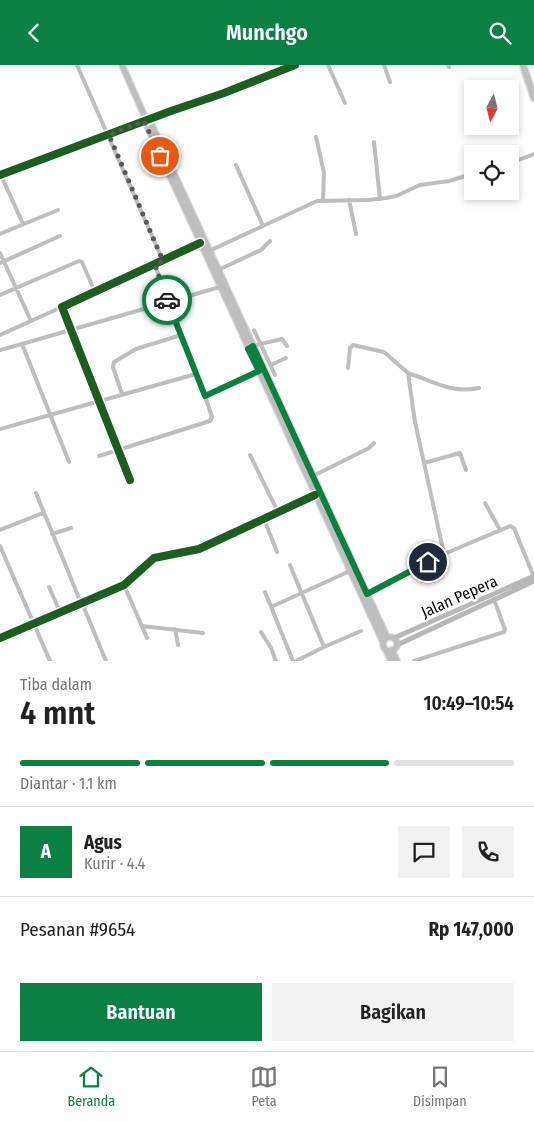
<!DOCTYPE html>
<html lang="id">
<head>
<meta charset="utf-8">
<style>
	body { margin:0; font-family:"Fira Sans Condensed",sans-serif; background:#f2f2f2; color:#222; height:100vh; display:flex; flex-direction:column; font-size:19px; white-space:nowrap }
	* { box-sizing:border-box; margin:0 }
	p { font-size:16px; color:#767676 }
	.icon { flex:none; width:28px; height:28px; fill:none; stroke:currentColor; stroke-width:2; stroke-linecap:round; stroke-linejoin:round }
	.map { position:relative; height:596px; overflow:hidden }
	.side { display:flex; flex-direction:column; background:#fff; flex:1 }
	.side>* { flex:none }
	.needle { width:32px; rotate:187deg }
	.controls { position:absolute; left:464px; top:15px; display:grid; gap:10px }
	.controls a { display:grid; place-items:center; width:55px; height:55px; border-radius:0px; background:#fff; box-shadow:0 2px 8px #0003; font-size:25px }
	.pin { position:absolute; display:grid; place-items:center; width:42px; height:42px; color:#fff; margin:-21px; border:2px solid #fff; border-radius:50%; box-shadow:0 1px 5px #0007 }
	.courier { position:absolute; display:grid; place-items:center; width:50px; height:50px; margin:-25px; border:4px solid #0b8043; border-radius:50%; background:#fff; color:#222; box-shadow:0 1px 6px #0007 }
	.overview em { font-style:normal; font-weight:600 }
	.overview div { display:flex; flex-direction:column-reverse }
	.overview { display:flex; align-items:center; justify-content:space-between; height:85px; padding:0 20px }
	h1 { font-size:32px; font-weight:600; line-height:38px }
	.bar { display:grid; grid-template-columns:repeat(4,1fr); gap:8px 5px; align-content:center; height:60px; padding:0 20px }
	.bar i { height:6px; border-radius:4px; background:#e0e0e0 }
	.bar .current { background:#0b8043 }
	.bar p { grid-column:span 4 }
	.line { display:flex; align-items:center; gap:12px; padding:0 20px; border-top:1px solid #e0e0e0 }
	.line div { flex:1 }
	.round { display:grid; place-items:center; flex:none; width:52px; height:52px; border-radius:0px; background:#f2f2f2 }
	.cta { display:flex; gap:10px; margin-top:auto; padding:10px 20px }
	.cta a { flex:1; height:58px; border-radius:0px; background:#0b8043; color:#fff; font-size:20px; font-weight:600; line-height:58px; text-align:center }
	.cta a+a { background:#f2f2f2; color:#222 }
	header { display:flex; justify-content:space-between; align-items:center; height:65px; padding:0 20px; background:#0b8043; color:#fff; font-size:22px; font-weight:600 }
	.tabs { display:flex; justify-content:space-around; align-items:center; height:70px; border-top:1px solid #e0e0e0; background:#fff; font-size:14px; color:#767676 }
	.tabs a { display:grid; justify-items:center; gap:2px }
	.tabs .current { color:#0b8043 }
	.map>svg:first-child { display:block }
</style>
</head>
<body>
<header><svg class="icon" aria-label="back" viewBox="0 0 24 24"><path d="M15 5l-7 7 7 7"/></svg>Munchgo<svg class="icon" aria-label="search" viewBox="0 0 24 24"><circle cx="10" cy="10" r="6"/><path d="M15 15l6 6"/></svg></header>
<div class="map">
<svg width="534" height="596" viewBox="0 0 534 596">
	<rect width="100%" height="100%" fill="#fff"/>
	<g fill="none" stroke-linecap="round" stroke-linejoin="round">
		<g stroke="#dbdbdb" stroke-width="8">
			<path id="primary" d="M122,0L145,52L149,54L387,572
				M145,52V56L383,577
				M383 579a7 7 0 1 1 14 0a7 7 0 1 1-14 0Z
				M386,585L391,596
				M392,585L397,596"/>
		</g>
		<g stroke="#dbdbdb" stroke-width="9">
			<path id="highway" d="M523,0L534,33"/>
		</g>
		<path stroke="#bebebe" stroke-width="4" d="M77,0L163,196
			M328,0L345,38
			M384,0L390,17
			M448,0L449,2
			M316,72L324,108L323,135
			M374,77L380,134
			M510,98L534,89
			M236,100L263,161
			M0,110L171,46L224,28L295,0
			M1,110L23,159
			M349,135L356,169
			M0,169L58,145
			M209,186L317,136L368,135L386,133L396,131L420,120L449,116L472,109
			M0,188L31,256
			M0,198L60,171
			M155,200L205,331
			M218,205L261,185L270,176
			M0,230L79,196L82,197L95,227
			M254,265L275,310
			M0,270L62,242
			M252,281L282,274L287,281
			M0,285L22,279
			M271,300L286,293
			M348,303L350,283L353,280L384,287L408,308L415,357L444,489
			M408,308C433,316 451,329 479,323
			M122,329L113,302L114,297L136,284L181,270
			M0,364L196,309
			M250,390L278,447
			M99,391L210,356L212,352L205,331L259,306
			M69,397L22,279L220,222
			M424,398L460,388L466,405
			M313,411L369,383L374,378
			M130,415L62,242L200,178
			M36,428L81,538
			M485,438L500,465
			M264,454L277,487
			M0,465L43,448
			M52,469L71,463
			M0,481L50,596
			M290,500L324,582L296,596
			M124,520L147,573
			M49,522L60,547
			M265,527L293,596
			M367,529L444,489L510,461L514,463L534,512
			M82,538L106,596
			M271,542L350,506
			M142,561L203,568
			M175,564L178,580
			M261,567L271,583L276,596
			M0,573L124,520L154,493L199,484L315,430
			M324,582L361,566
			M414,596L504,567L505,565L494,534"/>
		<path stroke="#b8b8b8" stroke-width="5" d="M394,573L534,511
			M397,580L534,516"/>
		<use href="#primary" stroke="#bebebe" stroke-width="5.5"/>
		<use href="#highway" stroke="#bebebe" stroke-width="6"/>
		<g stroke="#fff" stroke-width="11">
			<path id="cycleway" d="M0,110L171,46L224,28L295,0
				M130,415L62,242L200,178
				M0,573L124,520L154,493L199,484L315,430"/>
		</g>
		<use href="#cycleway" stroke="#1b5e20" stroke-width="8"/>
	</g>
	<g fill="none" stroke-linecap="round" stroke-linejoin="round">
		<path stroke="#595959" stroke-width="5" stroke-dasharray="0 9" d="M160,91L144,56L109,70L163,196L155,200L167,235"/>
		<path stroke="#0b8043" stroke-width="6" d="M167,235L205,331L259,306L248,284L253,281L367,529L428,497"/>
	</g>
	<g text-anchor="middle" stroke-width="5" stroke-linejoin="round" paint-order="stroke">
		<g font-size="16" fill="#000" stroke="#fff">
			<text transform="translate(459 531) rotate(-24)" y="6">Jalan Pepera</text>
		</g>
	</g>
</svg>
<div class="controls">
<a><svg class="needle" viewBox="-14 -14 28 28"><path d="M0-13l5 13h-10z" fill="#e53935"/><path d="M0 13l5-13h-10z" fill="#767676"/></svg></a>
<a><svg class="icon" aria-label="locate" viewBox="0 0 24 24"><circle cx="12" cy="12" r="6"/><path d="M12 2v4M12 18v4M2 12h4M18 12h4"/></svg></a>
</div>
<div class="pin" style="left:160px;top:91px;background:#ea580c"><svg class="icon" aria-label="bag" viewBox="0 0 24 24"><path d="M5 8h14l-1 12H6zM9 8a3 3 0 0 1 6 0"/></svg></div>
<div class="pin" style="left:428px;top:497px;background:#1f2937"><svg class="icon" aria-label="home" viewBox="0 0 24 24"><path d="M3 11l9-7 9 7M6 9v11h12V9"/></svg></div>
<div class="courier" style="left:167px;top:235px"><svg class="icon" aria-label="car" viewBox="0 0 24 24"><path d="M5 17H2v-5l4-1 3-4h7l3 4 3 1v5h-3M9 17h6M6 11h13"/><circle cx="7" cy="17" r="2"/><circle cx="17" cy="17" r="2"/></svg></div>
</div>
<section class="side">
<div class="overview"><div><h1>4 mnt</h1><p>Tiba dalam</p></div><em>10:49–10:54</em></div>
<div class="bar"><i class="current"></i><i class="current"></i><i class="current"></i><i></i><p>Diantar · 1.1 km</p></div>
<div class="line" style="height:90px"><b class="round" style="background:#0b8043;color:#fff">A</b><div><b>Agus</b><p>Kurir · 4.4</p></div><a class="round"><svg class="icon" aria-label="chat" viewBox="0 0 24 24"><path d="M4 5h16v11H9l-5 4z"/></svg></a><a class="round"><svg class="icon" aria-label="phone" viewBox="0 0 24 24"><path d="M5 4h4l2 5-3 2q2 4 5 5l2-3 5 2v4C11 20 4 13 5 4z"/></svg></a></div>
<div class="line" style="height:65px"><div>Pesanan #9654</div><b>Rp 147,000</b></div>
<div class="cta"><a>Bantuan</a><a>Bagikan</a></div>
</section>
<nav class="tabs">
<a class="current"><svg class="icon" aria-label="home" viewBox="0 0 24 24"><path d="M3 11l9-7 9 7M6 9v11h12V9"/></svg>Beranda</a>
<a><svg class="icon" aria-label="map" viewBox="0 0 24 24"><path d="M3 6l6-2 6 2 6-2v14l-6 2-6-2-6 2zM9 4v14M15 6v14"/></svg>Peta</a>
<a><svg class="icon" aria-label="saved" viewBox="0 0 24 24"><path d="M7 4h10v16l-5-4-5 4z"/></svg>Disimpan</a>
</nav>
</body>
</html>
